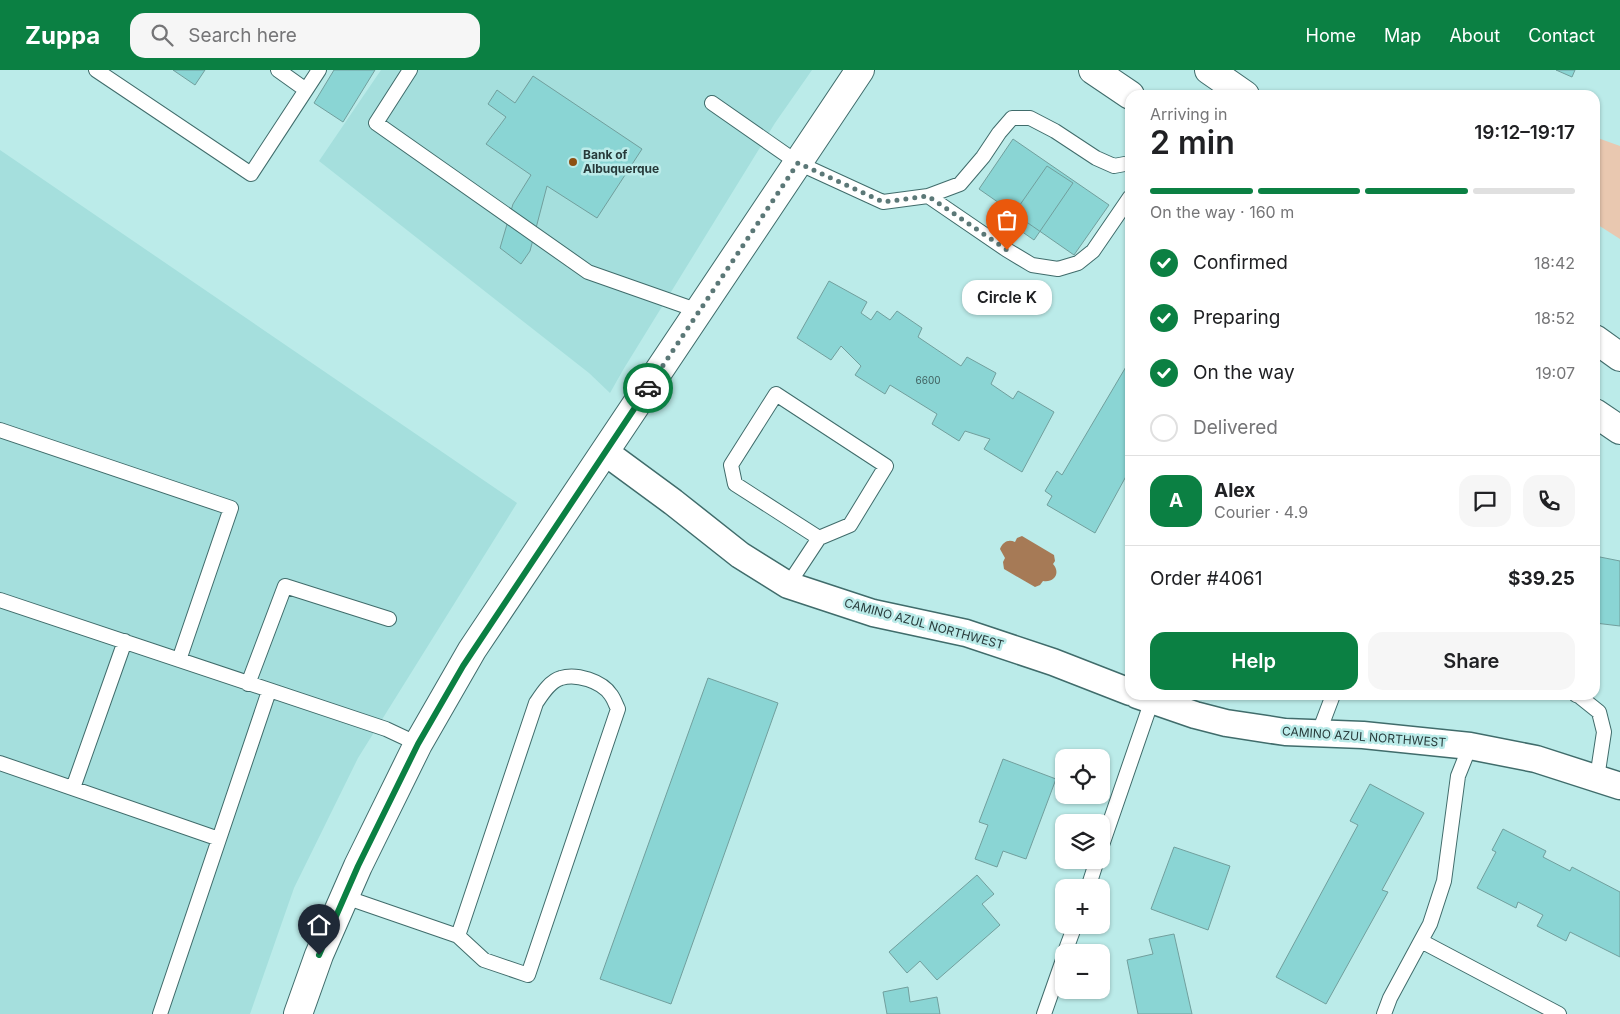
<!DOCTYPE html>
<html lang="en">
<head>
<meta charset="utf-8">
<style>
	body { margin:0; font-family:Inter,sans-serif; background:#f6f6f6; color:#202124; height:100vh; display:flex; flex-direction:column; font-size:19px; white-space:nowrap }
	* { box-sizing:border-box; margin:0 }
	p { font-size:16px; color:#757577 }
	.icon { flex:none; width:28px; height:28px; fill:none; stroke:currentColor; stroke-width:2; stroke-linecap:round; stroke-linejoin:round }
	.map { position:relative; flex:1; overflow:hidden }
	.panel { position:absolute; left:1125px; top:20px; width:475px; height:610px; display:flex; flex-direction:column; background:#fff; border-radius:15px; box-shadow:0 1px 4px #0004 }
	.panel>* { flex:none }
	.fabs { position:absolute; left:1055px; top:679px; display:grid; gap:10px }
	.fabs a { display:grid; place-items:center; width:55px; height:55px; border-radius:10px; background:#fff; box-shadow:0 1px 4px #0004; font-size:25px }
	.pin { position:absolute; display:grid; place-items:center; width:42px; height:42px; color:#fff; margin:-51px -21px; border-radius:50% 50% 50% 0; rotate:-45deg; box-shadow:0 0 5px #0007 }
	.pin .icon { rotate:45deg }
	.courier { position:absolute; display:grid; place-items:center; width:50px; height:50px; margin:-25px; border:4px solid #0b8043; border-radius:50%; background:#fff; color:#222; box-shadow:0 1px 6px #0007 }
	.bubble { position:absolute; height:35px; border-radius:15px; background:#fff; box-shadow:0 1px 4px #0004; font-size:16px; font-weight:600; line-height:35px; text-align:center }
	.summary em { font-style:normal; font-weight:600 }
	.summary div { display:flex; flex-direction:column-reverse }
	.summary { display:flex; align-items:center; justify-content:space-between; height:85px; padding:0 25px }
	h1 { font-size:32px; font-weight:600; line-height:38px }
	.bar { display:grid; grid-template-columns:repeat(4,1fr); gap:8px 5px; align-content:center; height:60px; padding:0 25px }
	.bar i { height:6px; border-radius:4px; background:#e0e0e0 }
	.bar .selected { background:#0b8043 }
	.bar p { grid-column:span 4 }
	.line { display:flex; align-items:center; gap:12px; padding:0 25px; border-top:1px solid #e0e0e0 }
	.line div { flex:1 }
	.round { display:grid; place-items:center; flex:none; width:52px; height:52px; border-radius:15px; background:#f6f6f6 }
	ol { padding:0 25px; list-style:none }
	li { display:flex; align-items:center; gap:15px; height:55px }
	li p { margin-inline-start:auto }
	li .icon { padding:5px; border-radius:50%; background:#0b8043; color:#fff; stroke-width:4 }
	li:last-child { color:#757577 }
	li i { width:28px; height:28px; border:2px solid #e0e0e0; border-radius:50% }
	.action { display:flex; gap:10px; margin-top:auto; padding:10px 25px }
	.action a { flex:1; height:58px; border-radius:15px; background:#0b8043; color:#fff; font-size:20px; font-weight:600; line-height:58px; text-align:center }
	.action a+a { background:#f6f6f6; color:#202124 }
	header { display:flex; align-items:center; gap:30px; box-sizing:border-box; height:70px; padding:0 25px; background:#0b8043; color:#fff }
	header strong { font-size:24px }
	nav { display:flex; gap:28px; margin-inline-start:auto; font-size:18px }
	.search { width:350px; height:45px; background:#f6f6f6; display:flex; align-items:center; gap:12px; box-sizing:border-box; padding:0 18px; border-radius:15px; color:#757577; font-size:19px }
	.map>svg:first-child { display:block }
</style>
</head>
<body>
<header>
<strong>Zuppa</strong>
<div class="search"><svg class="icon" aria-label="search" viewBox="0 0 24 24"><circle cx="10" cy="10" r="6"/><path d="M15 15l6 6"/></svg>Search here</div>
<nav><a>Home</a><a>Map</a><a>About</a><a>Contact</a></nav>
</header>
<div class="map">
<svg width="1620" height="944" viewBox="0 0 1620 944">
	<rect width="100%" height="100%" fill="#bbebe9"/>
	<path fill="#a5dfdd" d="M381,0H812L775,53L623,300L610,323L589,303L319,91Z
		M0,80L517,433L358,688L294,818L250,944H0Z"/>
	<path fill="#e9c8b0" d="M1595,67L1620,76V169L1595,153Z"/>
	<path fill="#a67a56" d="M1022,466L1054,485L1055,491L1053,494C1061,503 1054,513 1043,511L1040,515L1035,517L1004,499L1003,492L1005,488L1000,479C1003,472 1008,469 1015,472L1017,468Z"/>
	<path fill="#8ad5d4" stroke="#719f9d" d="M173,0H205L195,15Z
		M334,0H375L343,52L314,33Z
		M1556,0H1575L1572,7Z
		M533,6L642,79L597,148L547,116L530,181L521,194L500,178L513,134L531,105L486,74L506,47L488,34L497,20L515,33Z
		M1013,69L1109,135L1074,185L979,119Z
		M1047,96L1073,113L1034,170L1008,152Z
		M829,211L867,232L861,243L871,250L877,241L890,250L897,241L922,258L918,267L961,296L967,287L996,303L991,314L1013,329L1018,321L1054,342L1022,402L984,379L990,369L965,361L959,371L932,354L937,344L890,315L885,324L855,305L861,296L841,276L831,290L797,268Z
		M1130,290V399L1095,463L1047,435L1052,426L1045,421L1057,401L1062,405Z
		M1595,486L1620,491V556L1595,553Z
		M708,608L778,633L671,934L600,909Z
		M1003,689L1056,709L1026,789L1003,781L997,797L975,789L988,755L979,752Z
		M1370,714L1424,743L1382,820L1388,822L1326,934L1276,907L1358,755L1350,751Z
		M1503,759L1546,781L1543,787L1570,801L1572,797L1620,822V887L1570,862L1566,871L1537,856L1543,845L1518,832L1516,838L1477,818L1496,782L1492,780Z
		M1174,777L1230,796L1208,860L1151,839Z
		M977,805L994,824L982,834L1000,855L937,910L920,891L907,903L889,882Z
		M1174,864L1192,944H1138L1127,890L1153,884L1149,869Z
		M908,917L910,932L937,927L940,944H887L883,922Z"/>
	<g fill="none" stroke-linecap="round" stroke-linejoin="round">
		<g stroke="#406c6b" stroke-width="16">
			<path id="lane" d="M96,0L251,104L319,0
				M278,0L306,20
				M410,0L376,53L588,202L699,241
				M712,33L798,93L883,132L928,126L960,114L983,87L999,63L1012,48H1030L1055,61L1096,88L1114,96L1130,93
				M928,126L1007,180L1032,195L1058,199L1078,193L1093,181L1130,127
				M0,360L231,438L179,590
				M788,515L819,468L735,414L731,395L776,324L886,396L850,455L819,468
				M0,530L386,659L418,674
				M248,614L285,516L389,549
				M1576,625L1579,626L1599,642L1604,662L1597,708
				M1319,662L1333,625
				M0,693L219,769
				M73,718L125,571
				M1101,778L1152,630
				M1088,818L1097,790
				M345,827L458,866L484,890L528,905L618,639C616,635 614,629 611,625C602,611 576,603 561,608C550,611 542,624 536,633L458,866
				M1421,871L1559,944
				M1065,882L1075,855
				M160,944L269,621
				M1044,944L1064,887
				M1384,944L1390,928L1430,854L1444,811L1458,706L1470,676"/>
		</g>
		<g stroke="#406c6b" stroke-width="29">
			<path id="street" d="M605,382L673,432L740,485L788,515L873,543L966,563L1053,592L1130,622
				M1137,625L1195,645L1226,653L1285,662L1363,665L1470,676L1536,689L1620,716"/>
		</g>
		<g stroke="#406c6b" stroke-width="30">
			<path id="secondary" d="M298,944L319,885L358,796L418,674L472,580L860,0"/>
		</g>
		<g stroke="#406c6b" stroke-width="30">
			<path id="primary" d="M1093,0L1130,25
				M1209,0L1245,25
				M1595,269L1620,287
				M1595,343L1620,360"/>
		</g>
		<use href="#lane" stroke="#fff" stroke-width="14"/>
		<use href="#street" stroke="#fff" stroke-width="26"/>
		<use href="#secondary" stroke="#fff" stroke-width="28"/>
		<use href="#primary" stroke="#fff" stroke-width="28"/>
	</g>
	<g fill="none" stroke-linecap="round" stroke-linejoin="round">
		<path stroke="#5b7877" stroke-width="5" stroke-dasharray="0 9" d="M648,318L798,93L883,132L928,126L1007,180"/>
		<path stroke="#0b8043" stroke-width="6" d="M319,885L358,796L418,674L463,596L648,318"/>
	</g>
	<circle fill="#8d5012" stroke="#bbebe9" stroke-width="2" cx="573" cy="92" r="5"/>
	<g text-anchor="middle" stroke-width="5" stroke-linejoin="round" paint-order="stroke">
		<g font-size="10" fill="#406160">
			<text x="928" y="314">6600</text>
		</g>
		<g font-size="12" font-weight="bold" fill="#273a3a" stroke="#bbebe9" text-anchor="start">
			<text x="583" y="89">Bank of<tspan x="583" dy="14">Albuquerque</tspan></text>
		</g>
		<g font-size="12" fill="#273a3a" stroke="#bbebe9">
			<text transform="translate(924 554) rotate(15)" y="4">CAMINO AZUL NORTHWEST</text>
			<text transform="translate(1364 667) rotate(4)" y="4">CAMINO AZUL NORTHWEST</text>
		</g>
	</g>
</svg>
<div class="fabs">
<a><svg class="icon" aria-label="locate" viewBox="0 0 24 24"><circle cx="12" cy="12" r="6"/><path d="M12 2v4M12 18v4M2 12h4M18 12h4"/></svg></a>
<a><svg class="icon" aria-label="layers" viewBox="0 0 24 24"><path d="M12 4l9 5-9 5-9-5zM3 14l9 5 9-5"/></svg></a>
<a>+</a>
<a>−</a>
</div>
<div class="pin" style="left:1007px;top:180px;background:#ea580c"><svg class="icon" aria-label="bag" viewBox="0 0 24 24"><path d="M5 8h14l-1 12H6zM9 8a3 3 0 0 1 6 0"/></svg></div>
<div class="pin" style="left:319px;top:885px;background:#1f2937"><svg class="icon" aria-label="home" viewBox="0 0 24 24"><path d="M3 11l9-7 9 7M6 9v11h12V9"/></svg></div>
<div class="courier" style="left:648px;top:318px"><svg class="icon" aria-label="car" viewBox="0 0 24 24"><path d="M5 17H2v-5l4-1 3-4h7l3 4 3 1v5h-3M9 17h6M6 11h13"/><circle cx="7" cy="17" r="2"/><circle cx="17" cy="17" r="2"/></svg></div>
<div class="bubble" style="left:962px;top:210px;width:90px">Circle K</div>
<section class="panel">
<div class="summary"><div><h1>2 min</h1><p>Arriving in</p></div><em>19:12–19:17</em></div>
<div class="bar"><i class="selected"></i><i class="selected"></i><i class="selected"></i><i></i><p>On the way · 160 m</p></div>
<ol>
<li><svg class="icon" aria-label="check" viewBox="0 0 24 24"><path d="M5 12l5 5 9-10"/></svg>Confirmed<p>18:42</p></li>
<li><svg class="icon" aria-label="check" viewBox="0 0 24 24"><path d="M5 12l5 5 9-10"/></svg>Preparing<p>18:52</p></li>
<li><svg class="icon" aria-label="check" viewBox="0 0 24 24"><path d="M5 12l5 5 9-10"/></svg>On the way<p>19:07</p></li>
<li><i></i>Delivered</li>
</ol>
<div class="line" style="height:90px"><b class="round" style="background:#0b8043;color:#fff">A</b><div><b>Alex</b><p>Courier · 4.9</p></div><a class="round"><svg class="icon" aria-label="chat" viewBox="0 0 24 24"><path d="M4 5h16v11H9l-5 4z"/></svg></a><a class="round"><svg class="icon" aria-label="phone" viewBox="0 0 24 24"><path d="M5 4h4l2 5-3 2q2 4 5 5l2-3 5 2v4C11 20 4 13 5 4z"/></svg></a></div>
<div class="line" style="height:65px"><div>Order #4061</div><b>$39.25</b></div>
<div class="action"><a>Help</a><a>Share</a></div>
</section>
</div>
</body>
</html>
